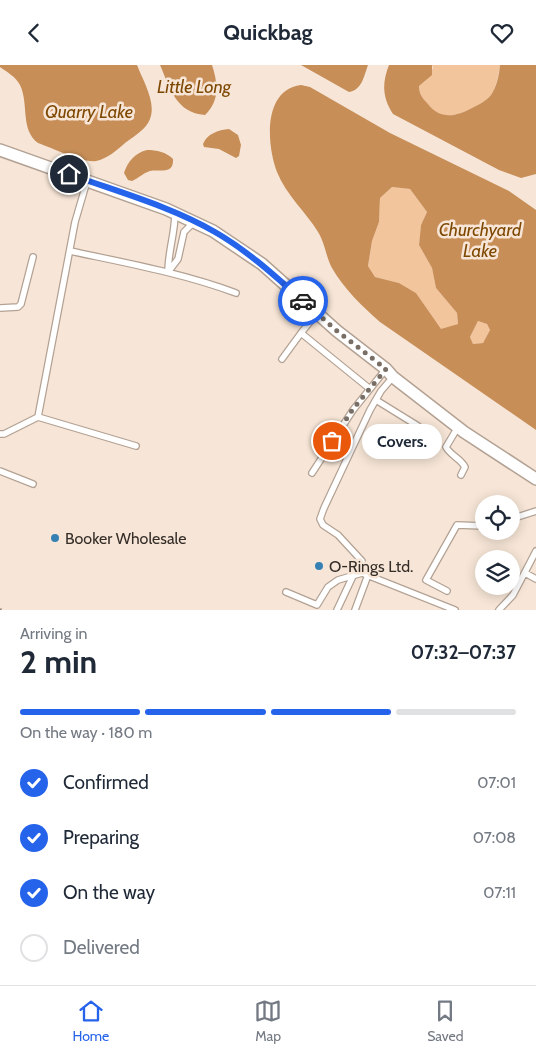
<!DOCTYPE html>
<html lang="en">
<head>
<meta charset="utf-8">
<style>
	body { margin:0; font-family:Cabin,sans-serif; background:#f2f2f3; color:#1f2937; height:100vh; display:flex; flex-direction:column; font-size:19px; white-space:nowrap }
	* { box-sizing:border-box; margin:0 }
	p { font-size:16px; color:#747a83 }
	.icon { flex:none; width:28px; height:28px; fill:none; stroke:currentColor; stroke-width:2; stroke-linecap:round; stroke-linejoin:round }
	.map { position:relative; height:545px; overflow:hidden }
	.side { display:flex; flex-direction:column; background:#fff; flex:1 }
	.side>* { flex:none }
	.tools { position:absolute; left:475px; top:430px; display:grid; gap:10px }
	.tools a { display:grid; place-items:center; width:45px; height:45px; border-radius:50%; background:#fff; box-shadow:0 2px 12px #0003; font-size:25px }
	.pin { position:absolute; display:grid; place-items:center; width:42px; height:42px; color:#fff; margin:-21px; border:2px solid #fff; border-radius:50%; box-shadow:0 1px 5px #0007 }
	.courier { position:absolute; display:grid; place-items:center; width:50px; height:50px; margin:-25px; border:4px solid #2563eb; border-radius:50%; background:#fff; color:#222; box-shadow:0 1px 6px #0007 }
	.bubble { position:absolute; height:35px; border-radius:18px; background:#fff; box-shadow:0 2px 12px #0003; font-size:16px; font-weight:700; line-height:35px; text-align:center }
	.headline em { font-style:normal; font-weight:700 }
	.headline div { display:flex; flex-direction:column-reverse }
	.headline { display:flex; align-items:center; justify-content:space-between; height:85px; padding:0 20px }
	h1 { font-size:32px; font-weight:700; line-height:38px }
	.bar { display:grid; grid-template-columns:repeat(4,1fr); gap:8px 5px; align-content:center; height:60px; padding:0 20px }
	.bar i { height:6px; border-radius:4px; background:#e0e1e3 }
	.bar .on { background:#2563eb }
	.bar p { grid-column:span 4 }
	ol { padding:0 20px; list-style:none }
	li { display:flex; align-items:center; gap:15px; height:55px }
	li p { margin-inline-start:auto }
	li .icon { padding:5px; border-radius:50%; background:#2563eb; color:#fff; stroke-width:4 }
	li:last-child { color:#747a83 }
	li i { width:28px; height:28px; border:2px solid #e0e1e3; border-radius:50% }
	header { display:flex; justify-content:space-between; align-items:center; height:65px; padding:0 20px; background:#fff; font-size:22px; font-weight:700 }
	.menu { display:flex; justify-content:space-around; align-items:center; height:70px; border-top:1px solid #e0e1e3; background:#fff; font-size:14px; color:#747a83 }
	.menu a { display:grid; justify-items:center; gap:2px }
	.menu .on { color:#2563eb }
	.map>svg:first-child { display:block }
</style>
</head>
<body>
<header><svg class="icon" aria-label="back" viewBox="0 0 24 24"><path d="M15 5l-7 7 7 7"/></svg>Quickbag<svg class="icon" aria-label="heart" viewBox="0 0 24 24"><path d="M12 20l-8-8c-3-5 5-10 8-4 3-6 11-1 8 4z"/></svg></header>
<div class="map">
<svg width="536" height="545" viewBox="0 0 536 545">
	<rect width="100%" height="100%" fill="#f7e6d7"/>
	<path fill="#f2c59d" d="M432,0H500C498,10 497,21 491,30C486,36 478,40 472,43C455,52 440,55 427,39C422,33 419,28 419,21L426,15L433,3Z
		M392,122L410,124L427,147L421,160L419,180L432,203L436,223L457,248L458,259L441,265L416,228L399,218L375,212L368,201L372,176L379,157L380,133Z
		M478,256L487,259L490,265L483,278L473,279L470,272Z"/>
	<path fill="#c78e58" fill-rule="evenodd" d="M0,0H137C143,16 159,41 148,58C143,66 133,72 125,78C117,85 107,94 96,96C81,98 53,83 38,78C20,65 29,38 20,20C16,12 7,7 0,2Z
		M160,0H212C218,18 220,36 205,50C176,48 170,23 160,0Z
		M301,0H368C364,11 362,25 349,27Z
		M389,0H432V10L419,21C419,28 422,33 427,38C440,55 455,52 472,43C478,40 486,36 491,30C497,21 499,10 500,0H536V109L521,113L499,105L393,49C382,32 382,18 389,0Z
		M301,20L310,22L390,68L509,126L536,145V365L380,257C362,241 344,224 332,203C326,192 325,178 318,167C306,147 286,130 277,107C267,81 262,25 301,20ZM392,122L410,124L427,147L421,160L419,180L432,203L436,223L457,248L458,259L441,264L416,228L399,218L375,212L368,201L372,176L379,157L380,133ZM478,256L487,259L490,265L483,278L473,279L470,272Z
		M229,64L238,70L241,80L239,91L236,93L219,84L204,82L203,79C207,69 218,65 229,64Z
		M147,85C157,85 166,87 173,94C174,110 160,104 150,106C143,108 139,113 132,116L128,115L124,108C128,96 135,88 147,85Z"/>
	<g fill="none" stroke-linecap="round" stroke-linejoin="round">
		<g stroke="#b3a294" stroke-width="8">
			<path id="lane" d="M87,116L75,157L38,352L136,381
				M70,186C126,198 182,208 236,228
				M168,207C168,187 175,168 175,148
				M168,207L178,194L184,167L194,157
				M0,243L18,242L21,239L33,192
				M317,248L301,268L370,324
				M282,294L301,268
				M376,335L418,361
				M458,362L446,382C451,391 460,393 465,402L461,410
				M0,369H4L38,352
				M0,406L33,419
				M312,408L353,345L386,304
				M511,454L536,446
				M362,508V496L338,470L323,460L320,454L324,443L370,345L381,326L393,312
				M362,508L455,545
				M525,508L536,514
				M447,526L426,515L457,460L484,461
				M286,527L317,540L328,522L338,515L362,508
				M337,545L353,511
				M355,545L368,510
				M499,545L513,530L536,486"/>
		</g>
		<g stroke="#b3a294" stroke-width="14">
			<path id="street" d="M0,85L166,144L213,166L262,199L337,266L386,304L393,312L464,367L536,414"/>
		</g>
		<use href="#lane" stroke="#fff" stroke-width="5.5"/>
		<use href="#street" stroke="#fff" stroke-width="11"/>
		<path stroke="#8d8278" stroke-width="3" stroke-dasharray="8 4" stroke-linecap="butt" d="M0,544L1,545"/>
	</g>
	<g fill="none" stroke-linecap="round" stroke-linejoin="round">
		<path stroke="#786e65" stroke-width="5" stroke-dasharray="0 9" d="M303,236L337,266L386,304L353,344L332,376"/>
		<path stroke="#2563eb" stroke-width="6" d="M69,109C118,127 170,141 215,167C248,186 275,211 303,236"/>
	</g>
	<g fill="#3780b4" stroke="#f7e6d7" stroke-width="2">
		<circle cx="55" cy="473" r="5"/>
		<circle cx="319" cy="501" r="5"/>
	</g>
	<g text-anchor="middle" stroke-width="5" stroke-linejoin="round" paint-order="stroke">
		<g font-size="16" fill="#342d28" stroke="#f7e6d7" text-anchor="start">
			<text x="65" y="479">Booker Wholesale</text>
			<text x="329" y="507">O-Rings Ltd.</text>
		</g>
		<g font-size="18" font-style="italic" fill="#7e4802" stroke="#f7e6d7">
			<text x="194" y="28">Little Long</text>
			<text x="89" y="53">Quarry Lake</text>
			<text x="480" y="171">Churchyard<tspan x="480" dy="21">Lake</tspan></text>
		</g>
	</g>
</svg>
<div class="tools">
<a><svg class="icon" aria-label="locate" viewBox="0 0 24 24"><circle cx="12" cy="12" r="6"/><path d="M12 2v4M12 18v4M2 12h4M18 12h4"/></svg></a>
<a><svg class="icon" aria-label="layers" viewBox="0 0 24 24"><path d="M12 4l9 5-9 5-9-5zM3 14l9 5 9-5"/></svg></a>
</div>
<div class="pin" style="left:332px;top:376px;background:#ea580c"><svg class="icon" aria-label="bag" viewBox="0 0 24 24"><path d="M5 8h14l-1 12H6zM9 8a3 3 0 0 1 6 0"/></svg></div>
<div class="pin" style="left:69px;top:109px;background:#1f2937"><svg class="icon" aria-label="home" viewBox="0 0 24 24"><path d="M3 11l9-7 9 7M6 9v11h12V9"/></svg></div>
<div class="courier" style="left:303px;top:236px"><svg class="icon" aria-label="car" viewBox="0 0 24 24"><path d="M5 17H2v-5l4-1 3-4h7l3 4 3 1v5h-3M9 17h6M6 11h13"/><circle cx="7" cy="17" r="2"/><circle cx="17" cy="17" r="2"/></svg></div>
<div class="bubble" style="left:362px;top:359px;width:80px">Covers.</div>
</div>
<section class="side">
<div class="headline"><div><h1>2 min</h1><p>Arriving in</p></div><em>07:32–07:37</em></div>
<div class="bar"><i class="on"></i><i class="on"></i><i class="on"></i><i></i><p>On the way · 180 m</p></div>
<ol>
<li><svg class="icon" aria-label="check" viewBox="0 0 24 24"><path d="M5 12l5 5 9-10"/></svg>Confirmed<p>07:01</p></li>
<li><svg class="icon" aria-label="check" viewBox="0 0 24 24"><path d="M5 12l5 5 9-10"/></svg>Preparing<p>07:08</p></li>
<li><svg class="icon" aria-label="check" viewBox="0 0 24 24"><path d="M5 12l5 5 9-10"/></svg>On the way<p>07:11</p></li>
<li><i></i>Delivered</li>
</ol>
</section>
<nav class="menu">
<a class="on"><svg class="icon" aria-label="home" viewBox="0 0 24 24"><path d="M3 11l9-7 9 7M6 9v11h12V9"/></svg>Home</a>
<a><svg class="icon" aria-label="map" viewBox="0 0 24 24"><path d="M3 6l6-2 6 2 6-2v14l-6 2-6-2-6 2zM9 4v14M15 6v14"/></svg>Map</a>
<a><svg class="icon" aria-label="saved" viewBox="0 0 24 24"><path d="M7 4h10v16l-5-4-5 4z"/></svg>Saved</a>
</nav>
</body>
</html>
